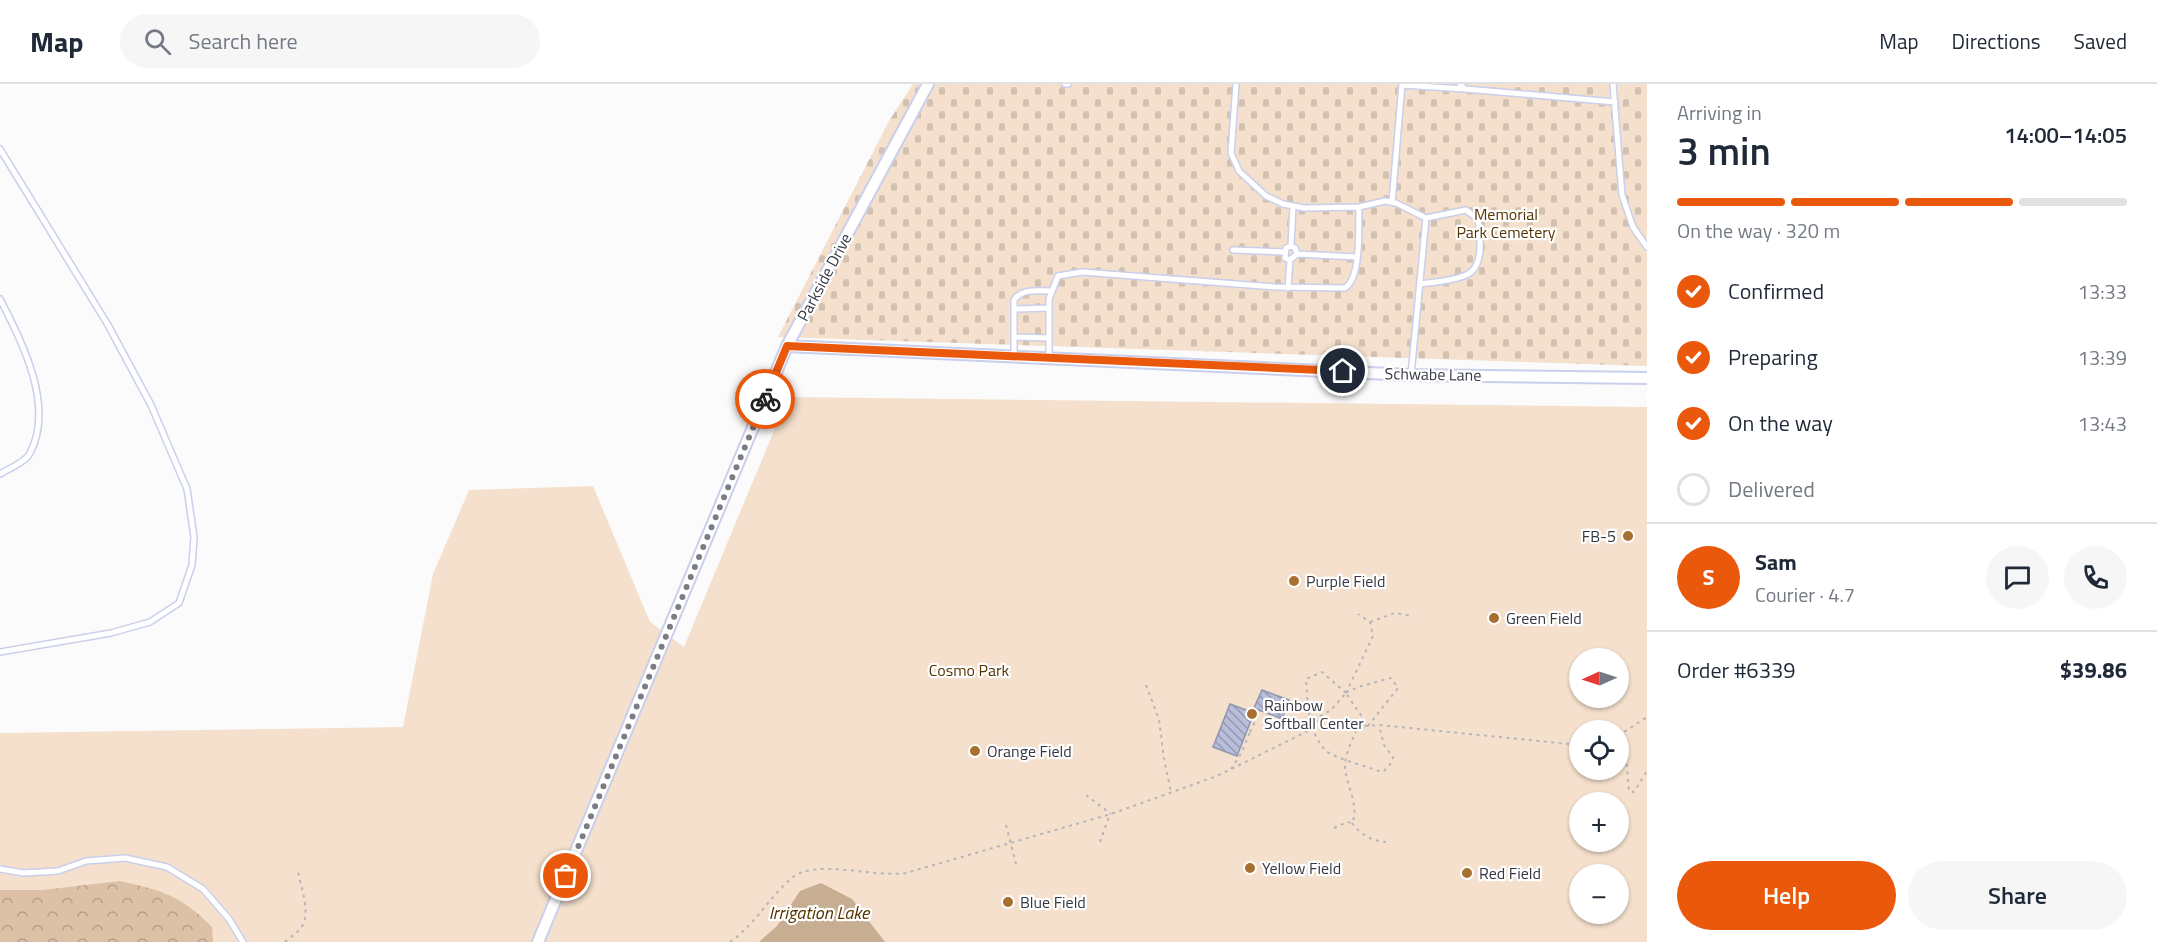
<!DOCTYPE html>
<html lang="en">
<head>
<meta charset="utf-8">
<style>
	body { margin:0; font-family:"Titillium Web",sans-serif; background:#f6f6f7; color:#1f2937; height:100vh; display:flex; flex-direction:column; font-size:22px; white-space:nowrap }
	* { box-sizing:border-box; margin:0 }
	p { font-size:20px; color:#747a83 }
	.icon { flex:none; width:33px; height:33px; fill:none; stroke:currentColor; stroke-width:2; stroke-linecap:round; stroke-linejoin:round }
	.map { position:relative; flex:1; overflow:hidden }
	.drawer { display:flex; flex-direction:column; background:#fff; width:510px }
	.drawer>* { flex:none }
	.needle { width:39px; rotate:267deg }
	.fabs { position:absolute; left:1569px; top:564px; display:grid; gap:12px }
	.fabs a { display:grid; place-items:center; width:60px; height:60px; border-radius:50%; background:#fff; box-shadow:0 2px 4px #0004; font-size:30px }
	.pin { position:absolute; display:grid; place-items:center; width:51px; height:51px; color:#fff; margin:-26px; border:3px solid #fff; border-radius:50%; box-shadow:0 2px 6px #0007 }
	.courier { position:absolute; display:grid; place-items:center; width:60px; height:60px; margin:-30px; border:4px solid #ea580c; border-radius:50%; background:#fff; color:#222; box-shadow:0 2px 8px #0007 }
	.overview em { font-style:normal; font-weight:600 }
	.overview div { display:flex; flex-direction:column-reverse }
	.overview { display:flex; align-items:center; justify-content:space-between; height:102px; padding:0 30px }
	h1 { font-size:39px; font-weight:600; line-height:45px }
	.bar { display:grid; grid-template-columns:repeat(4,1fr); gap:9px 6px; align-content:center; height:72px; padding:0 30px }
	.bar i { height:8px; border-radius:4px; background:#e0e1e3 }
	.bar .selected { background:#ea580c }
	.bar p { grid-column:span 4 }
	.line { display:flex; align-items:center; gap:15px; padding:0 30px; border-top:2px solid #e0e1e3 }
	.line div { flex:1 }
	.round { display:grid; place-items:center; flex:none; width:63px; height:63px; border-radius:32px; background:#f6f6f7 }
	ol { padding:0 30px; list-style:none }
	li { display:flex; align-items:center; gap:18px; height:66px }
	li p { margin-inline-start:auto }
	li .icon { padding:6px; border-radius:50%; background:#ea580c; color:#fff; stroke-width:4 }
	li:last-child { color:#747a83 }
	li i { width:33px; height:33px; border:3px solid #e0e1e3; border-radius:50% }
	.button { display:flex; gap:12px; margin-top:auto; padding:12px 30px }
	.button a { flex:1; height:69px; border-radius:36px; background:#ea580c; color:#fff; font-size:24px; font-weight:600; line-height:69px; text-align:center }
	.button a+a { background:#f6f6f7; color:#1f2937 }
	header { display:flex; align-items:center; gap:36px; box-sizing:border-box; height:84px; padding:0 30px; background:#fff; border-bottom:2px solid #e0e1e3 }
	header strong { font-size:28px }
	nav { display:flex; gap:33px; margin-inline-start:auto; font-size:21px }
	.search { width:420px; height:54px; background:#f6f6f7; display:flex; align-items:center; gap:15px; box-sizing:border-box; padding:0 21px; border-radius:33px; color:#747a83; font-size:22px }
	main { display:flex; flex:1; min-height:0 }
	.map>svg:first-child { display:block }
</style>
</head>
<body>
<header>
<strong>Map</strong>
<div class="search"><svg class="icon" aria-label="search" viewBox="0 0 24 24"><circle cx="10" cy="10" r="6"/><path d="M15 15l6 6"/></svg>Search here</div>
<nav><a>Map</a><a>Directions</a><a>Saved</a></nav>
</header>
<main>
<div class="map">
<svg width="1647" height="858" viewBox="0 0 1647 858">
	<defs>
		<pattern id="forest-crowns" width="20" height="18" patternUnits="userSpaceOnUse" patternTransform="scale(1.5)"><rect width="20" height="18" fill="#dcc1a6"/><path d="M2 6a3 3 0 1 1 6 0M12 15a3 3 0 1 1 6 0" fill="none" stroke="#b39e89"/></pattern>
		<pattern id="cemetery-stones" width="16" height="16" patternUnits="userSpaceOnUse" patternTransform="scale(1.5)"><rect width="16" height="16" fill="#f4e0cc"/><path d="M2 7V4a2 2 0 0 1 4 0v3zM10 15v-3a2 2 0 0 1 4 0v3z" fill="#d2c1b0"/></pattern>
		<pattern id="building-back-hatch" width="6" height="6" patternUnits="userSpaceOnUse" patternTransform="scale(1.5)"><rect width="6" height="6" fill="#b8bdd9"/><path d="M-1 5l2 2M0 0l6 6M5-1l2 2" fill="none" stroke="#969bb2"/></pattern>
	</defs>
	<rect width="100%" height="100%" fill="#fbfbfb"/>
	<path fill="#f4e0cc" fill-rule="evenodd" d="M788,313L1647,323V858H0V649L403,643L433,490L469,406L593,402L650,538L684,563ZM1580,574H1618V614H1580ZM1580,646H1618V686H1580ZM1580,718H1618V758H1580ZM1580,790H1618V830H1580Z"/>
	<path fill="url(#forest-crowns)" d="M120,797C161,806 182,812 212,843L213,858H0V806H43Z"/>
	<path fill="url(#cemetery-stones)" d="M913,0H1647V282L778,253L889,37Z"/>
	<path fill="#c7ad92" d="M821,799L852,815L885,858H759L777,842L800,807Z"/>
	<path fill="url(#building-back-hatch)" stroke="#9095af" stroke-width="1.5" d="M1262,606L1289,616L1282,635L1254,624Z
		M1230,620L1254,629L1237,672L1213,663Z"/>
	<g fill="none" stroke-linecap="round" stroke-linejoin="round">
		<g stroke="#cacfeb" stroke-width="8">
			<path id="service" d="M1065,0H1068
				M1236,0L1231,69L1239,87L1266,112L1283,120L1304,124L1359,123L1385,117L1396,119L1426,134L1411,291
				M1460,0L1465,5L1615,18
				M1613,0L1622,111L1633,143L1647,163
				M1402,1L1465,5
				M0,65L108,241L151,321L187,405L194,453L192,481L179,519L150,538L111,549L0,568
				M1392,118L1402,0
				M1291,162L1293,122
				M1233,166L1284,168
				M1297,170L1357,173
				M1420,200C1434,198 1453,197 1466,191C1485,184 1480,151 1478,135L1466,126L1426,134
				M1288,204L1290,176L1285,174L1286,164L1291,162L1295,164L1297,170L1290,176
				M0,215C22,258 55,322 30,369C26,378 8,385 0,390
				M1014,225L1049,224
				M1014,253L1049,254
				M1014,272V216C1022,204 1038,207 1052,207
				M1049,274V215L1058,192L1082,188L1275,203L1345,204C1362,193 1358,143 1359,123
				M0,785L24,789L58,787L86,777L125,774L167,783L203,805L229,835L243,858"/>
		</g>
		<g stroke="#cacfeb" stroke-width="14">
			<path id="minor" d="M787,262L1411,291L1647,294
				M538,858L787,262L928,0"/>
		</g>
		<path stroke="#b5b5ba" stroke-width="2" stroke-dasharray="3 4.5" stroke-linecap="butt" d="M1370,538L1395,529L1412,532
			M1146,601L1159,635L1164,675L1171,708
			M1346,609L1322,588L1306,595C1308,620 1307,647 1326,667C1332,673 1368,683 1379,687H1384L1392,678L1393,673L1384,661L1379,641
			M1346,609L1373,552L1370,538L1358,530
			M1312,645L1319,633L1331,626L1346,609L1368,642L1398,604L1391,594L1358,603L1347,608
			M1250,648L1260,627
			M1624,650L1629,707L1634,708L1647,687
			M1618,652L1647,633
			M1231,685L1242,668L1250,648L1247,646
			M1086,711L1111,730
			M1352,739C1361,751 1372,757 1386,758
			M1006,741L1016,780
			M1334,744L1347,738L1352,739C1360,723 1346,701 1345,683C1345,669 1353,655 1358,642
			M1100,758L1110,730
			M285,858C290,853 296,850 300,845C312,831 301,804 298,787
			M730,858C755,841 769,813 792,794C816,774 873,794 906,789L1111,730L1217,692L1312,645L1379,641L1580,661"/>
		<use href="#service" stroke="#fff" stroke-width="5"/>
		<use href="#minor" stroke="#fff" stroke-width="10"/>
	</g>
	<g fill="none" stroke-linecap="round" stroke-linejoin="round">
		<path stroke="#7b7c84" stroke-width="6" stroke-dasharray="0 10.8" d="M566,792L765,315"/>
		<path stroke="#ea580c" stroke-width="8" d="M765,315L787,262L1343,287"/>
	</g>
	<g fill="#a8702e" stroke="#fff" stroke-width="2">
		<circle cx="1628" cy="452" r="6"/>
		<circle cx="1294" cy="497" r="6"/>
		<circle cx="1494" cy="534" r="6"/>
		<circle cx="1252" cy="630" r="6"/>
		<circle cx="975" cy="667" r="6"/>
		<circle cx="1250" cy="784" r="6"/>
		<circle cx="1467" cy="789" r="6"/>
		<circle cx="1008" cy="818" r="6"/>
	</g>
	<g text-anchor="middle" stroke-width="4.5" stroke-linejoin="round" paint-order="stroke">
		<g font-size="16" fill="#573402" stroke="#fff">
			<text x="1506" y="136">Memorial<tspan x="1506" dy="18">Park Cemetery</tspan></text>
			<text x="969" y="592">Cosmo Park</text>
		</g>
		<g font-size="16" fill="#363844" stroke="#fff">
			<text transform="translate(824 193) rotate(-62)" y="6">Parkside Drive</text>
			<text transform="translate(1433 290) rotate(1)" y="6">Schwabe Lane</text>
		</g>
		<g font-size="16" fill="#363844" stroke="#fff" text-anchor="start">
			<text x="1616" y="458" text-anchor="end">FB-5</text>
			<text x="1306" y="503">Purple Field</text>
			<text x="1506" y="540">Green Field</text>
			<text x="1264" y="627">Rainbow<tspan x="1264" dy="18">Softball Center</tspan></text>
			<text x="987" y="673">Orange Field</text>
			<text x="1262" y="790">Yellow Field</text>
			<text x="1479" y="795">Red Field</text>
			<text x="1020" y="824">Blue Field</text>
		</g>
		<g font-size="18" font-style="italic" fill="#573302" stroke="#fff">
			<text x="819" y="835">Irrigation Lake</text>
		</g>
	</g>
</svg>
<div class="fabs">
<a><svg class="needle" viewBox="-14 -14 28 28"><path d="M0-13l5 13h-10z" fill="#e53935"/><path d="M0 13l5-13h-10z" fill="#747a83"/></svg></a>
<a><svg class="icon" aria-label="locate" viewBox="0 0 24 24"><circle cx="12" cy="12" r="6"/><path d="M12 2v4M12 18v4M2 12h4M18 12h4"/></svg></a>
<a>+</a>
<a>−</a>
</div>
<div class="pin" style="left:566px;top:792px;background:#ea580c"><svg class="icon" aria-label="bag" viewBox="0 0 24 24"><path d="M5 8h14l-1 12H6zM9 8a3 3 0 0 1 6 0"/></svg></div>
<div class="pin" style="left:1343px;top:287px;background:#1f2937"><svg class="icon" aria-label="home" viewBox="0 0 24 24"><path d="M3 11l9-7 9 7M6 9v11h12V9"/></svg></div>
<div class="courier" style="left:765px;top:315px"><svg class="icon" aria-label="bike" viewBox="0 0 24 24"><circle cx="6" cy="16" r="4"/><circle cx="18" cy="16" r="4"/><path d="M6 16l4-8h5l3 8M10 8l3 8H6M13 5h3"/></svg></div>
</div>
<section class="drawer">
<div class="overview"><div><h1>3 min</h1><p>Arriving in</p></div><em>14:00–14:05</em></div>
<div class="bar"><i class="selected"></i><i class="selected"></i><i class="selected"></i><i></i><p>On the way · 320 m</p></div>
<ol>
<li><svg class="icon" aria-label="check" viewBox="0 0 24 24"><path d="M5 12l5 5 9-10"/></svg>Confirmed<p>13:33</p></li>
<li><svg class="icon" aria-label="check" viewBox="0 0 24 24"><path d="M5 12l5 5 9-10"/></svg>Preparing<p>13:39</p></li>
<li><svg class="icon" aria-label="check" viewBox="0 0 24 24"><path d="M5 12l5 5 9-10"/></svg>On the way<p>13:43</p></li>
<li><i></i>Delivered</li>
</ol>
<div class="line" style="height:108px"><b class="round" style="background:#ea580c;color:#fff">S</b><div><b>Sam</b><p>Courier · 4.7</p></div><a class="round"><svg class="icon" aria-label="chat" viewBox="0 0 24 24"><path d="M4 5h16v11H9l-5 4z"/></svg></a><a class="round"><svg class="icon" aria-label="phone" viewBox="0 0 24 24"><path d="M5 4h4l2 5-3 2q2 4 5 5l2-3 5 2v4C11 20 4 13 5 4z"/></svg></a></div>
<div class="line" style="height:78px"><div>Order #6339</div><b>$39.86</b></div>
<div class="button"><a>Help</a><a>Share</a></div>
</section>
</main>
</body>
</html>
